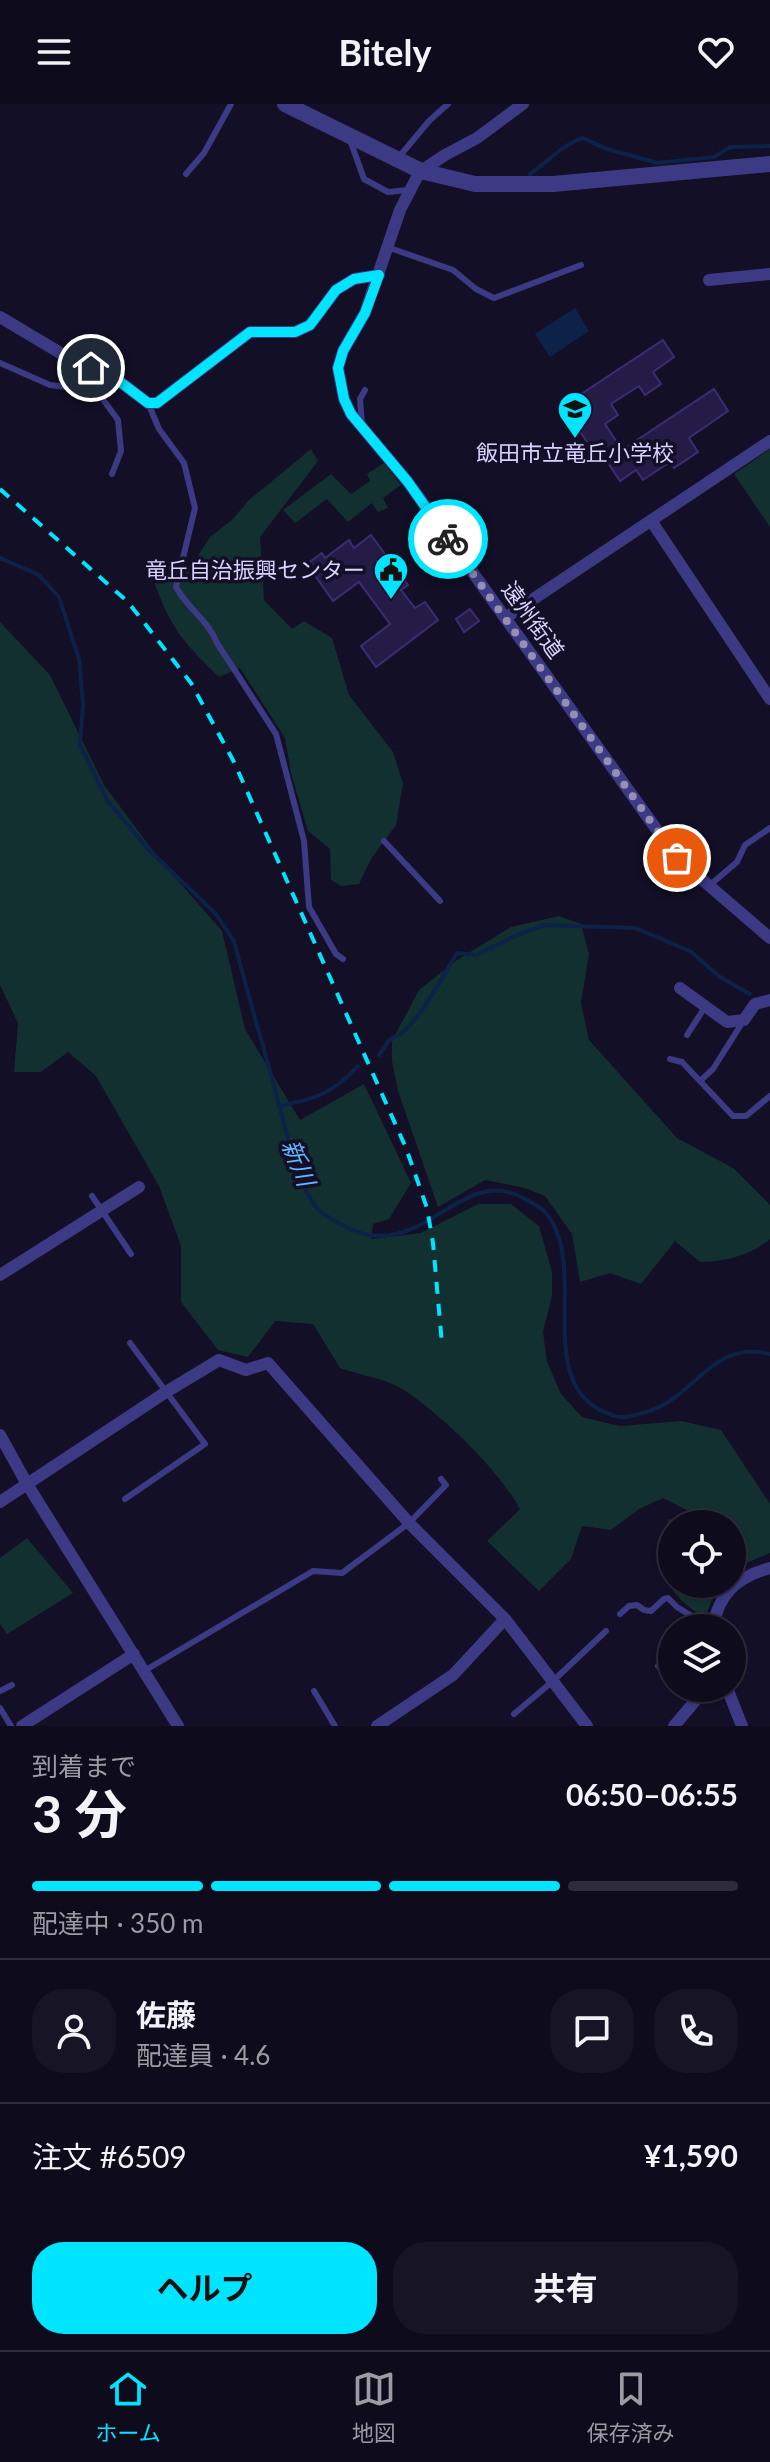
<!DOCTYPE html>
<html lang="ja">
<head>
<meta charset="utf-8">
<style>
	body { margin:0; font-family:Lato,"Noto Sans JP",sans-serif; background:#171425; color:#f1f3f6; height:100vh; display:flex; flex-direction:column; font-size:30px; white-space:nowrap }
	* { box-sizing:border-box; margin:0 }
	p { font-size:26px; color:#9b9ba3 }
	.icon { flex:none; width:44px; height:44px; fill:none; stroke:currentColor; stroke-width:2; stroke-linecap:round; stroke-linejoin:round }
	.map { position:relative; height:1622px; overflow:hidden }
	.sheet { display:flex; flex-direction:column; background:#0e0b1c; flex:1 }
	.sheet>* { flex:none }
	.tools { position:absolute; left:658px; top:1406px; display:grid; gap:16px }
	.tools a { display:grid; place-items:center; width:88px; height:88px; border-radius:50%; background:#0e0b1c; box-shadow:0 2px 6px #0004,0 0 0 2px #2e2b3b; font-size:40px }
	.pin { position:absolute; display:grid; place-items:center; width:68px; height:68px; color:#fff; margin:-34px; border:4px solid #fff; border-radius:50%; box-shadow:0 2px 8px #0007 }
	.courier { position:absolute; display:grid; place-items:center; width:80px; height:80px; margin:-40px; border:6px solid #00e5ff; border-radius:50%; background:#fff; color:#222; box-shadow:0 2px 10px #0007 }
	.head em { font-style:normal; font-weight:700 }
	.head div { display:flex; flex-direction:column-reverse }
	.head { display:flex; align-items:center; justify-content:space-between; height:136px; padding:0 32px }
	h1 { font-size:52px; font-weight:700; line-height:60px }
	.bar { display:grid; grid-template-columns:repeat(4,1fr); gap:12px 8px; align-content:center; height:96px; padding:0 32px }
	.bar i { height:10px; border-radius:6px; background:#2e2b3b }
	.bar .selected { background:#00e5ff }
	.bar p { grid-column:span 4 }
	.line { display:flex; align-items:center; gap:20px; padding:0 32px; border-top:2px solid #2e2b3b }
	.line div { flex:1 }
	.round { display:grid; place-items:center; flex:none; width:84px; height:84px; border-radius:32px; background:#171425 }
	.cta { display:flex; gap:16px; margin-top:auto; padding:16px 32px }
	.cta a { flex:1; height:92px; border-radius:32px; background:#00e5ff; color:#111; font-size:32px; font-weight:700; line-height:92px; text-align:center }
	.cta a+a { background:#171425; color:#f1f3f6 }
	header { display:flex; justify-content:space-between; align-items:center; height:104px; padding:0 32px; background:#0e0b1c; font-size:36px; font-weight:700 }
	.tab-bar { display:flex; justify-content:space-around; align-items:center; height:112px; border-top:2px solid #2e2b3b; background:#0e0b1c; font-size:22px; color:#9b9ba3 }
	.tab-bar a { display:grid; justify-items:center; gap:4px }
	.tab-bar .selected { color:#00e5ff }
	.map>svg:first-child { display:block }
</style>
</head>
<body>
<header><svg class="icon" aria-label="menu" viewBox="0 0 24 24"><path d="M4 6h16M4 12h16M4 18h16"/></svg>Bitely<svg class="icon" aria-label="heart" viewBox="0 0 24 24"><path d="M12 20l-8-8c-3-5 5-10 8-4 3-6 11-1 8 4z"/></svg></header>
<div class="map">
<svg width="770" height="1622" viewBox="0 0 770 1622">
	<rect width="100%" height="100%" fill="#130f26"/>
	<path fill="#12302f" d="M311,345L318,357L260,433L264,496L292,525L304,517L332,534L349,591L393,648L403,680L396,721L371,755L359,780L341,782L331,776L330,745L308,727L291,669L285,634L240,564L219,573C184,539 170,524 154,477L159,471L188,467L210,433L232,416L249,396Z
		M770,345V423L734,370Z
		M384,359L401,381L383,394L388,404L378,408L372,399L348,418L327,395L295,419L283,406L331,370L351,390L370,377L367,370Z
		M0,518L50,571L104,681L159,755L222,827L245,925L300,1016L364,980L411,1079L389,1115L373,1120L371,1135L421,1129L478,1100H511L539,1122L552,1168V1192L543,1228L547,1258L561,1290L582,1313L620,1322L681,1317L721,1326L770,1400V1449L732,1465V1420H688L694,1410L663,1394L639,1405L611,1426L582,1422L571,1455L539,1487L487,1437L520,1405C497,1364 443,1312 404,1286C387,1275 360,1271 340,1264L313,1220L275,1217L248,1253L218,1246L181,1198V1142L159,1082L96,972L68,948L41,968H14L18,919L0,881Z
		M559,812L581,820L589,850L581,899L589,936L677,1034L733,1064L770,1101V1135C752,1151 723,1158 700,1158L675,1137L641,1180L610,1169L580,1178L572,1130L545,1092L525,1084L485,1076L438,1103L398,987L392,957V937L419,886L457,856L511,823Z
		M668,1415L685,1420H672V1480H718L705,1514C657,1483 664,1468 668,1415Z
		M27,1434L73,1489L7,1530L0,1520V1454Z"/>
	<path fill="#0c2248" d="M575,204L589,227L550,253L535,230Z"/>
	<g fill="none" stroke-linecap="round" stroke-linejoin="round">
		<path stroke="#0c2248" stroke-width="4" d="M530,70C546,59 565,39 583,34L604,44L657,59L714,53L730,43L770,42
			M0,454L39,471L59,493L79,555L83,600L80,641L107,696L147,744L216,810L234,837C248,892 265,946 279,1001C288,1032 296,1077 316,1103C322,1111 337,1118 346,1123C422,1162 461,1057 525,1095C532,1099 541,1103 545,1108C593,1164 526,1286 615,1312C623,1315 631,1312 639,1310C696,1298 708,1235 770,1250
			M379,951L390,935C414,930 443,871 457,849L476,851L522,829L545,821L635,824L690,847L720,873L750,890
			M280,1002C317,994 332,990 358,962"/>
	</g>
	<path fill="#241b47" stroke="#3b2d73" stroke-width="2" d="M663,236L674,253L653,268L661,280L645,291L639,282L611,300L618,311L605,320L622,346L714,285L728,307L689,334L698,348L674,364L670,358L643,376L636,366L620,377L604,353L599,356L563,302Z
		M371,431L408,481L401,486L415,504L425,498L438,516L376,563L361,542L390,520L359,478L333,497L307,460L322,449L325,454L349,436L354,444Z
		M470,505L479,517L464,528L456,515Z"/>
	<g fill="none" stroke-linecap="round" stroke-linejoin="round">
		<path stroke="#3d3a85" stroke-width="6" d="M350,36L364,75L388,88L408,86
			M399,53L429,17L448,0
			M186,70L204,49L231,0
			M387,143L453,166L476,185L494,194L581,161
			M0,259L50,281L84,285L99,290L118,316L121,347L112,370
			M148,299L159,325L184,359L195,404L176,483C187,504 208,516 217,539L276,630L304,737L309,803L336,850L343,855
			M362,320L360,295L365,286
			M384,737L440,797
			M710,781L737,758L745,741L770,724
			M687,931L705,903
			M670,955L682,958L733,1012H746L770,992
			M700,977L713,965L744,916
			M92,1092L131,1150
			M125,1395L205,1340L130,1239
			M620,1510L629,1502L637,1501L644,1506L651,1507L664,1495L668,1494L677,1503L711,1524
			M658,1562L672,1573
			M144,1567L313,1467L342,1469L409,1419L446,1381L441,1375
			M686,1584L698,1593
			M0,1587L12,1581
			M314,1587L335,1622
			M0,1604L11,1622
			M514,1610L553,1577L606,1527"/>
		<path stroke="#3d3a85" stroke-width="12" d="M523,0L477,34L445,51L421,67L416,75L400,106L365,209L343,247L338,264L344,295L351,310L408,378L677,754L770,834
			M709,176L770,170
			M0,213L67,253L115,274L148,299H157L250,228H295L310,221L336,186L354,175L379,171
			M652,418L770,595
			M505,514L770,337
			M680,884L727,918L744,916L755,900L770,896
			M0,1171L139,1083
			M0,1331L27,1380L178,1622
			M0,1398L166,1288L219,1256L246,1266L268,1259L409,1419L505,1515L587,1622
			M713,1524C718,1490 737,1473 770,1464
			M727,1584L742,1622
			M22,1622L134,1550
			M377,1622L453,1571L505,1515
			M674,1622L706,1584"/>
		<path stroke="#3d3a85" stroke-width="16" d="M285,0L421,67L475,80H553L770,60"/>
		<path stroke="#00e5ff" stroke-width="4" stroke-dasharray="12 10" stroke-linecap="butt" d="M0,385L128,498L191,579L234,658L406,1044L427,1104L433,1139L442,1240"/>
	</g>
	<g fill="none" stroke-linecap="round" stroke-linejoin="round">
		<path stroke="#948fb3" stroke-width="8" stroke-dasharray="0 14.4" d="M448,435L677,754"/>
		<path stroke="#00e5ff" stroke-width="10" d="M91,264L115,274L148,299H157L250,228H295L310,221L336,186L354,175L379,171L365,209L343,247L338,264L344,295L351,310L408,378L448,435"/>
	</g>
	<defs>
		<g id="school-pin" transform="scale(1.8)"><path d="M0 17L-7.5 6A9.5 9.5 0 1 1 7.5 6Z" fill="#00e5ff" stroke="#130f26"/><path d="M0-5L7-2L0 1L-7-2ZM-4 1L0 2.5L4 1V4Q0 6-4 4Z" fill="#111"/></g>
		<g id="civic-pin" transform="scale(1.8)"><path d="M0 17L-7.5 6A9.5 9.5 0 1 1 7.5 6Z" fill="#00e5ff" stroke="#130f26"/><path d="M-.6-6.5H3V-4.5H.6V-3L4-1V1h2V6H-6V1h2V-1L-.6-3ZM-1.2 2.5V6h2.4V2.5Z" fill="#111"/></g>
	</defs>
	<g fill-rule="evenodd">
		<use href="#school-pin" x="575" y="305"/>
		<use href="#civic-pin" x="391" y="466"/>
	</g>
	<g text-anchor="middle" stroke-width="7" stroke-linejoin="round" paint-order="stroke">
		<g font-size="22" fill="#d9d4ff" stroke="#130f26">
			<text x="575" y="357">飯田市立竜丘小学校</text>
			<text x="365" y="474" text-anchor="end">竜丘自治振興センター</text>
		</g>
		<g font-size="22" fill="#d9d4ff" stroke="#130f26">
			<text transform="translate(533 516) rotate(54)" y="8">遠州街道</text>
		</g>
		<g font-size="24" font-style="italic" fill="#62b6ff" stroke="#130f26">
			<text transform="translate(298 1059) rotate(68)" y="8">新川</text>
		</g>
	</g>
</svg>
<div class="tools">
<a><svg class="icon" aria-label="locate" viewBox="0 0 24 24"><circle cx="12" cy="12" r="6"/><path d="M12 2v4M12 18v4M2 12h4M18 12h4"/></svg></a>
<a><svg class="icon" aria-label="layers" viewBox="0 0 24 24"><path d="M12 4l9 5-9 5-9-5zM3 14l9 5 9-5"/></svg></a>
</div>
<div class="pin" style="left:677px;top:754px;background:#ea580c"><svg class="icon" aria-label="bag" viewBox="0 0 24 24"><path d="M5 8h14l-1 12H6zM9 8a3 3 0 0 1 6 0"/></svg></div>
<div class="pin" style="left:91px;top:264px;background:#1f2937"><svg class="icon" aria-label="home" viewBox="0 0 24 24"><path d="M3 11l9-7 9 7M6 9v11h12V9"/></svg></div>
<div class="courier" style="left:448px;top:435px"><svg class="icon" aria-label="bike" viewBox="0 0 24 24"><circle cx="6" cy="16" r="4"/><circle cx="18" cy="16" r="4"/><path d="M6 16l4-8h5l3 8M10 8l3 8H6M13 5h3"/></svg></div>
</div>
<section class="sheet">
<div class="head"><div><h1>3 分</h1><p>到着まで</p></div><em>06:50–06:55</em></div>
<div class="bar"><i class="selected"></i><i class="selected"></i><i class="selected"></i><i></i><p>配達中 · 350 m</p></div>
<div class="line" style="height:144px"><a class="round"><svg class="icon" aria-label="person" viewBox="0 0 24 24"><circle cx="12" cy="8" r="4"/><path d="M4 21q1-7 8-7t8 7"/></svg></a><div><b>佐藤</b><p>配達員 · 4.6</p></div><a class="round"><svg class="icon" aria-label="chat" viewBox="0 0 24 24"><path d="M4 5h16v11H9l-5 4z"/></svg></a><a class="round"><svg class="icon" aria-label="phone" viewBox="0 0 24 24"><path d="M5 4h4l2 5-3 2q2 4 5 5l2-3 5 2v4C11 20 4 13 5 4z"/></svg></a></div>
<div class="line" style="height:104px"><div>注文 #6509</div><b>¥1,590</b></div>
<div class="cta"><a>ヘルプ</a><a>共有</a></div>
</section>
<nav class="tab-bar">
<a class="selected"><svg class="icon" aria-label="home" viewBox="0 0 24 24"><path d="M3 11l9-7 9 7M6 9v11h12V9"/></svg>ホーム</a>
<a><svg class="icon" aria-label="map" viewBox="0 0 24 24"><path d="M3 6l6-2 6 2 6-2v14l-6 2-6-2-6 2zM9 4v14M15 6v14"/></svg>地図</a>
<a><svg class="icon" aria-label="saved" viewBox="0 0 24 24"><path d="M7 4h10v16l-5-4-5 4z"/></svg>保存済み</a>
</nav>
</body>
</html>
